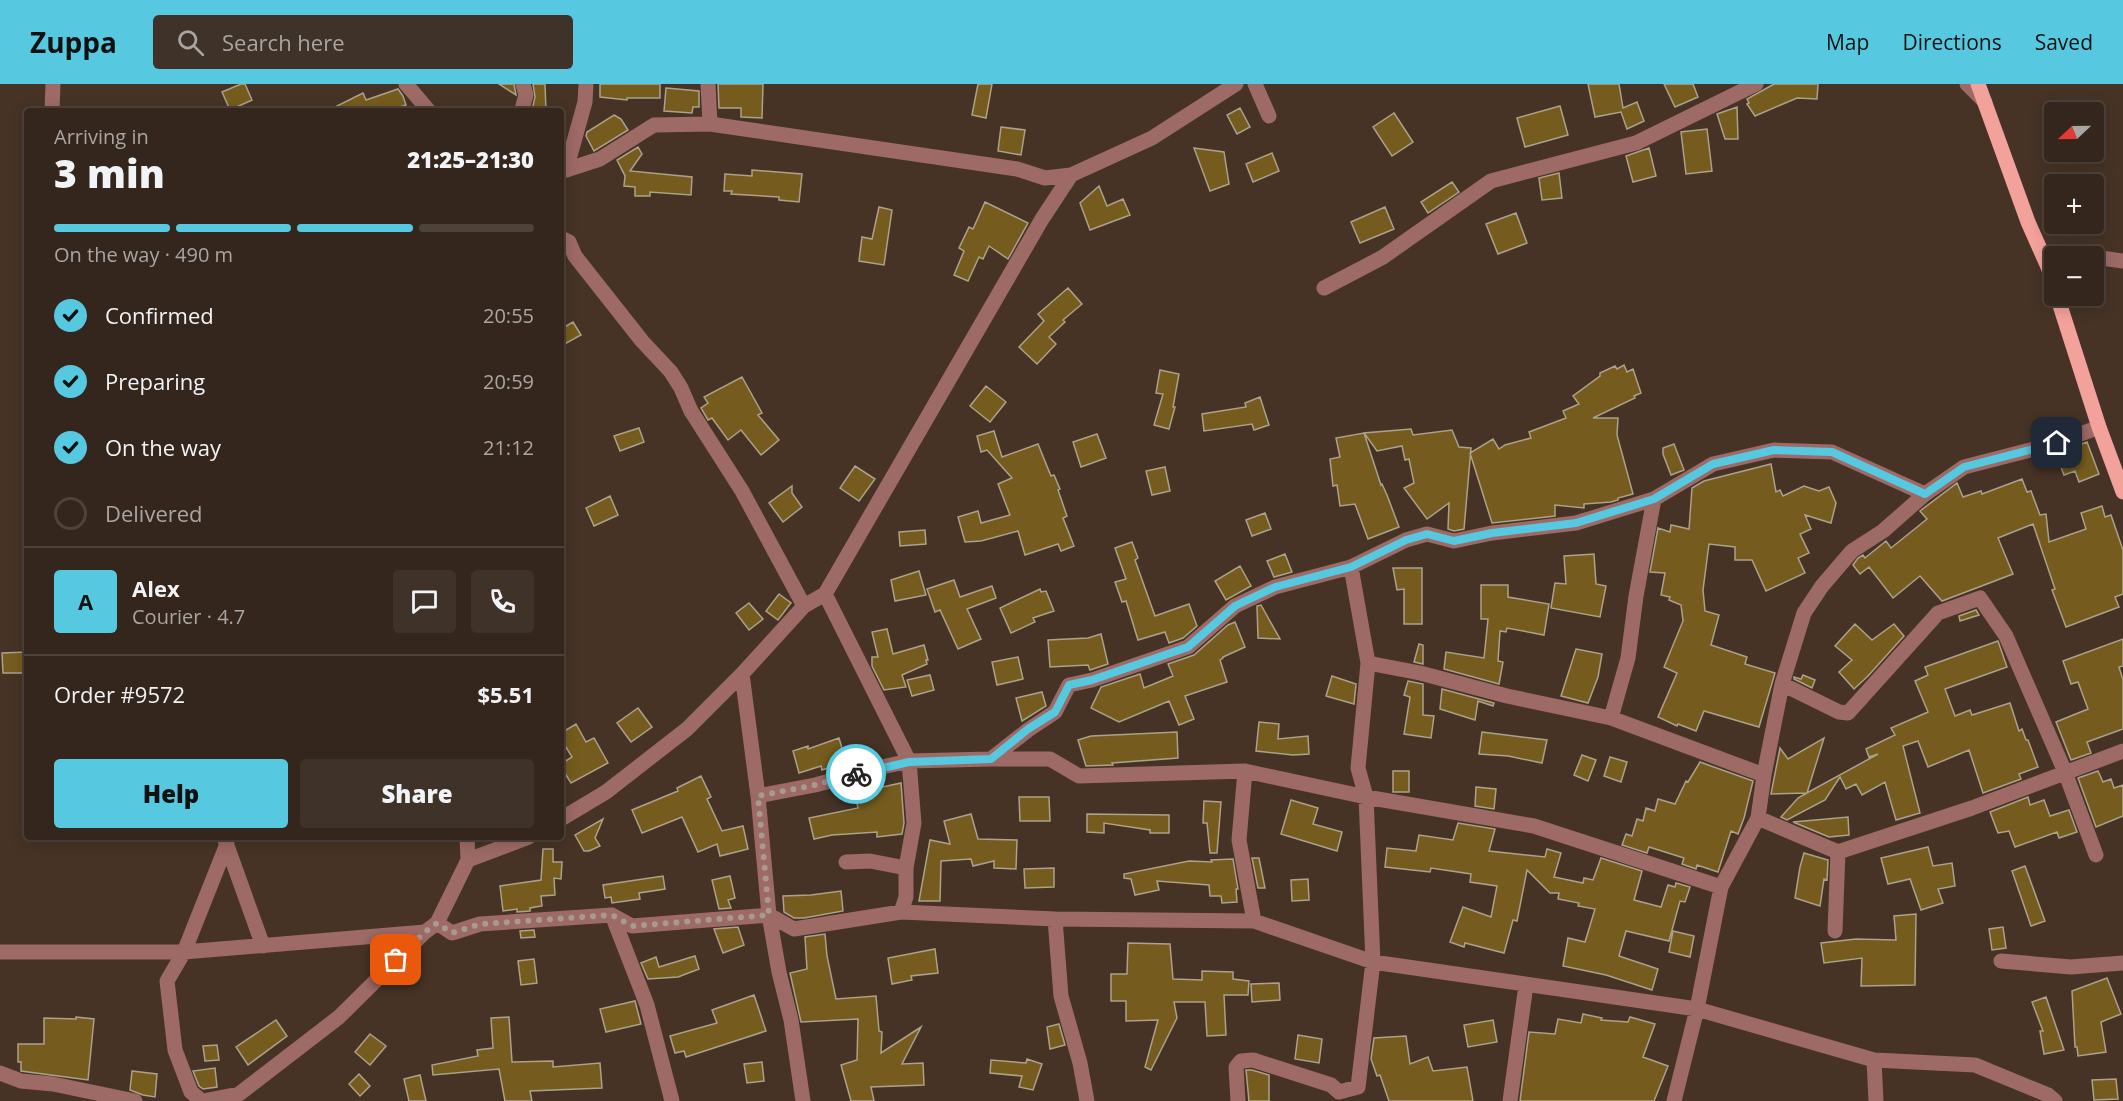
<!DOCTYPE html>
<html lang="en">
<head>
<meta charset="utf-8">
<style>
	body { margin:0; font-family:"Open Sans",sans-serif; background:#3f3229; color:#f1f3f6; height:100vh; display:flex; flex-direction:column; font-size:22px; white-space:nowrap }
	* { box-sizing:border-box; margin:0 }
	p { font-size:20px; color:#a9a5a3 }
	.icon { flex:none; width:33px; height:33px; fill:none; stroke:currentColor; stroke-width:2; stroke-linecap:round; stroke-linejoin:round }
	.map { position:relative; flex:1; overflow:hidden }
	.sheet { position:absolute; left:24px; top:24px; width:540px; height:732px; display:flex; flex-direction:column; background:#34261c; border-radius:6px; box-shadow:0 3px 15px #0003,0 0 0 2px #4e433b }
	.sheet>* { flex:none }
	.needle { width:39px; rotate:248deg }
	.controls { position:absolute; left:2044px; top:18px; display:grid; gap:12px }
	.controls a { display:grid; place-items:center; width:60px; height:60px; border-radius:6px; background:#34261c; box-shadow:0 3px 15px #0003,0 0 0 2px #4e433b; font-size:30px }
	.pin { position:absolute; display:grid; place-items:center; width:51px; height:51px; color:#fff; margin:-26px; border-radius:12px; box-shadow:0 3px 9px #0006 }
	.courier { position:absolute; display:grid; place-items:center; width:60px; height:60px; margin:-30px; border:4px solid #56c9e1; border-radius:50%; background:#fff; color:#222; box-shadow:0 2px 8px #0007 }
	.head em { font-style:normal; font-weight:800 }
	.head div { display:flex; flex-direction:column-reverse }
	.head { display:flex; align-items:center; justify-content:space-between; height:102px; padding:0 30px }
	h1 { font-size:39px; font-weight:800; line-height:45px }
	.bar { display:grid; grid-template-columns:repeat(4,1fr); gap:9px 6px; align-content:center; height:72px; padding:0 30px }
	.bar i { height:8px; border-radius:4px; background:#4e433b }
	.bar .on { background:#56c9e1 }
	.bar p { grid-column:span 4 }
	.line { display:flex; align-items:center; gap:15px; padding:0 30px; border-top:2px solid #4e433b }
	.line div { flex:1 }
	.round { display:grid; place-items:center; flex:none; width:63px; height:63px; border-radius:6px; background:#3f3229 }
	ol { padding:0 30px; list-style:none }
	li { display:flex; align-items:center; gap:18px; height:66px }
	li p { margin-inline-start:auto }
	li .icon { padding:6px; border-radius:50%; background:#56c9e1; color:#111; stroke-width:4 }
	li:last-child { color:#a9a5a3 }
	li i { width:33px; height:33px; border:3px solid #4e433b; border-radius:50% }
	.action { display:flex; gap:12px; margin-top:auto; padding:12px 30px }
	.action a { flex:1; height:69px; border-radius:6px; background:#56c9e1; color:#111; font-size:24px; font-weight:800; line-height:69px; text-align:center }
	.action a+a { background:#3f3229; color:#f1f3f6 }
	header { display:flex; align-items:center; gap:36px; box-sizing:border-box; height:84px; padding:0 30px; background:#56c9e1; color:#111 }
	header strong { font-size:28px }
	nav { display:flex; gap:33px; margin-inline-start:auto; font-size:21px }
	.search { width:420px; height:54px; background:#3f3229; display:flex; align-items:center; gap:15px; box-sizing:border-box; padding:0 21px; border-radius:6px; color:#a9a5a3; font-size:22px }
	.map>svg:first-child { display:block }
</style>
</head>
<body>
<header>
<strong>Zuppa</strong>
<div class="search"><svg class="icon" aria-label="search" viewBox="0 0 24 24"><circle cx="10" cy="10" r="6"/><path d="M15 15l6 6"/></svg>Search here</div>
<nav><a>Map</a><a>Directions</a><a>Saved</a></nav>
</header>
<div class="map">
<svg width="2123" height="1017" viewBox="0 0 2123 1017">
	<rect width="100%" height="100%" fill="#463326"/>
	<path fill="#755c1e" stroke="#aca18a" stroke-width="1.5" d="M241,0H245L252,16L230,26L222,8Z
		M499,0H514L516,11Z
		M533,0H545L546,27H540L533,22L535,13Z
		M600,0H660V14H627V16L600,13Z
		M718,0H763L762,34L741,33V24H719Z
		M978,0H992L986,34L972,31Z
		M1588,0H1619L1623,24L1637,18L1644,37L1627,45L1621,28L1595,33Z
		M1664,0H1693L1698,13L1675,23Z
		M1774,0H1818L1817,15L1797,14L1755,32L1747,20L1749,19L1747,15Z
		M666,4L699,7V23H693L692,29L664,27Z
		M398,5L403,12L406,21L388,27H327L363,9L366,16Z
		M1560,22L1568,51L1525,63L1517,34Z
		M1737,23L1738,55H1725L1717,30Z
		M1240,24L1250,43L1237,50L1227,31Z
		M1394,29L1413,58L1392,72L1373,43Z
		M614,31L621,35L628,46L594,67L586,52L587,48Z
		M1001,43L1025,46L1021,71L998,67Z
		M1707,45L1712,87L1686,90L1681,48Z
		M638,63L642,70L630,87L692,93L691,111L650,108V112H635V103L624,102L625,92L617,76Z
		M1194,64L1224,68L1229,100L1210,107Z
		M1649,64L1656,92L1633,98L1626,72Z
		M1272,69L1279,87L1253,98L1246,80Z
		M752,86L802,90L799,118L779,116V113L731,110L732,107H724L725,90L752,92Z
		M1559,89L1562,114L1542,116L1539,94Z
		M1452,98L1459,108L1428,129L1421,118Z
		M1099,102L1107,122L1123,115L1130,131L1090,146L1080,119Z
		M985,118L1028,139L1008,175L989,162L983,175L979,173L968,197L954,191L964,167L959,164L969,143L973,145Z
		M879,123L892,126L884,181L859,177L862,153L872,155Z
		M1385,123L1394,145L1360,159L1351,138Z
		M1516,129L1527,159L1498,170L1486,140Z
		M1068,204L1082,220L1063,236L1065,238L1049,253L1056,260L1037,280L1019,263L1044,237L1038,230Z
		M573,238L581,251L561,262V245Z
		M1624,281L1627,288L1633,285L1641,309L1634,312L1635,314L1593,334H1618L1617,351L1633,410L1618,414V416L1611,418L1584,420V424L1555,421V432L1492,439L1470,369L1493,355L1499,365L1505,361L1531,354L1529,348L1566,334L1563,327L1579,320L1573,312L1600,292V289L1615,282L1617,285Z
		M1160,286L1179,290L1173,323H1175L1169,345L1154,341L1163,310L1156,309Z
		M742,293L762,329L758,331L779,356L761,371L741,346L728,356L712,334L708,336L701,324L708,319L704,313Z
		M986,302L1006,318L990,338L970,322Z
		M1260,313L1269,341L1254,346L1252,340L1204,347L1202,330L1246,323L1245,319Z
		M639,344L644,358L620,367L614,352Z
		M1411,345L1413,351L1452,346L1459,363L1471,364L1464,445L1454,447L1448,445L1449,419L1427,435L1404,404L1414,399L1409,375L1405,376L1402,362L1377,367L1364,349Z
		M994,347L1002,373L1038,360L1051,392L1054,391L1060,405L1058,406L1067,432L1063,434L1074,462L1061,467L1058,460L1025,471L1018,447L981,457L965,458L958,433L978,427L981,439L1010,431L998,400L1012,394L987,366L981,368L977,352Z
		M1364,349L1381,401L1382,400L1387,411L1399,443L1368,455L1355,420L1340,422L1337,401L1333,402L1330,375L1340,373L1336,354Z
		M1097,350L1106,374L1081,383L1073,358Z
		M2087,358L2099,390L2079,398L2075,387L2064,391L2059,378L2062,377L2058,369Z
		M1674,360L1684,386L1671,391L1663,370V364Z
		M1771,380L1776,408L1780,406L1783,412L1804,402L1819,407L1829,403L1836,419L1831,439L1805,431L1811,445L1800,450L1809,469L1798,474L1805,489L1766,507L1752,476H1735V463L1709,460L1703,506L1705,527L1719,531L1711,561L1747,573L1745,580L1775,589L1759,643L1704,627L1696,647L1678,640L1677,642L1658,633L1677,589L1664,583L1683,537L1681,521L1669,516L1670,513L1661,511L1665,489L1650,488L1658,444L1670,448L1671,441L1689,445L1692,404L1704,397Z
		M855,382L875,395L859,417L840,404Z
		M1165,383L1170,407L1152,411L1146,387Z
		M2022,395L2027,408L2031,407L2040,431L2046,430L2049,458L2086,445L2081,429L2102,422L2105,433L2111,431L2123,466V510L2115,513L2119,523L2066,543L2052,506L2055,505L2033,440L1998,454L2013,490L1942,517L1920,492L1893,514L1869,483L1860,490L1853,481L1858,474L1863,471L1865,474L1886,457L1891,464L1927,435L1920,427L1957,399L1963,413L1981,407L1982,410Z
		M792,402V409L802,423L783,438L769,419Z
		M610,412L618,431L594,442L586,424Z
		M1265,429L1271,445L1252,452L1246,436Z
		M925,446L926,460L900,462L899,448Z
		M1132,458L1138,474L1135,476L1155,532L1189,520L1197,542L1183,554L1169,559L1165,548L1138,556L1126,517L1122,518L1115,498L1126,495L1115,464Z
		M1285,470L1292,488L1274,493L1267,477Z
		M1594,470L1596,500L1606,502L1600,533L1551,524L1555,499L1566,500L1564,472Z
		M1240,482L1251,502L1226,516L1215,497Z
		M1393,484H1422V540H1404V505L1397,506Z
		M919,487L926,511L895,517L891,496Z
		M954,496L960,513L992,502L996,514L967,525L981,555L958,565L940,526L935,528L927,505Z
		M1481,501H1508V513L1549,520L1544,551L1507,544L1506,548L1500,547L1498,577L1503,578L1499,600L1444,585L1446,568L1484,574L1488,535H1481Z
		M1040,505L1041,508L1046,507L1054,527L1033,534L1035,538L1011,549L1000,524Z
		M779,510L791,519L778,536L766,527Z
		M749,519L763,535L749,546L736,529Z
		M1261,521L1280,555L1258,554L1257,522Z
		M1976,526L1979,531L1960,537L1959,532Z
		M1235,538L1245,563L1223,573V574L1220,576L1227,598L1185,612L1194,635L1179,641L1169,617L1119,638L1091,624L1101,603L1140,590L1144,604L1173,592L1168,580L1194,571L1228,541Z
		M1855,540L1872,556L1894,540L1904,552L1868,592L1854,605L1839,588L1852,576L1835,562Z
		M887,545L893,570L924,561L928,576H926L927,580L902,591L906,603L884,606L872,582V573H878L872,548Z
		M1101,550L1108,580L1090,586L1088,581L1050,583L1048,556L1088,554Z
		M2123,555V582L2119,583L2123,596V645L2087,658L2091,669L2071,676L2056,638L2088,625L2078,598L2071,600L2063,577Z
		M1998,557L2007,583L1945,605L1955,632L1970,626L1972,631L2010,619L2019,647L2022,645L2026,656H2028L2038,683L2019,690L2021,695L1983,709L1969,666L1928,683L1918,657L1903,662L1920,729L1896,736L1885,698L1862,711L1856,700L1846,705L1840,693L1825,716L1787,736L1781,733L1798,714L1807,709L1771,710L1780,664L1788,675L1824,654L1807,709L1878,670L1869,673L1866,665L1895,651L1891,644L1928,628L1915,597L1928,591L1925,583Z
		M1419,560L1423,561V580L1414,578Z
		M1576,565L1602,570L1598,593L1588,619L1561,612Z
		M27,568V589H3L2,569Z
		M1018,573L1023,595L997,601L992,578Z
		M930,591L934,606L912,612L907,596Z
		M1803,591L1815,596L1812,604L1794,595V593L1801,595Z
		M1332,592L1356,600L1354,620L1326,612Z
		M1408,597L1423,600V631L1434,632L1431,654L1404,650L1410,613L1404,611Z
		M1442,605L1494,619L1493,622L1478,617L1475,636L1440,625Z
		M1042,608L1046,622L1022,637L1016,614Z
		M638,624L652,643L631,658L617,639Z
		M1259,638L1279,640L1278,655L1308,652L1309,670L1293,671L1256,667Z
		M576,640L586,658L594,654L608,679L571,699L561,683V680L572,673L561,655V649Z
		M1177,648L1178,674L1112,679L1113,681L1086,682L1078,656L1091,652Z
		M1482,648L1547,656L1542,679L1508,672L1479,670Z
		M839,654L846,678L822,686L821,682L799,689L793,667L808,662V665Z
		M1582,671L1596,676L1588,697L1574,691Z
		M1610,673L1627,678L1621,698L1604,692Z
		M1700,678L1753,697L1744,734L1738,750L1731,747L1718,788L1697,781L1696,785L1682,780L1684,774L1649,763L1647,769L1622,761L1626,750L1632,752L1637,735L1643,737L1646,724L1655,727L1658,715L1675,720L1686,697L1688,698Z
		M1393,687H1409V708H1393Z
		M2098,687L2103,698L2111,695L2114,704L2123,701V732L2096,743L2078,694Z
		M701,692L711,713L707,715L722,747L743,742L748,765L720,772L717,760L698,768L682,733L642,749L632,726L678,707L677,704Z
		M901,699L904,739L902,750L877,753V748L832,751L814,755L809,734L858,724L855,709Z
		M1476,703L1496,705L1494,725L1475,722Z
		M1019,713H1049L1050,737H1020Z
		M2028,713L2030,721L2044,716L2050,732L2069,726L2077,748L2059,754L2057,748L2015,763L2009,747L1998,749L1990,728Z
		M1291,716L1318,724L1313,740L1342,748L1337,767L1281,750Z
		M1204,717L1221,718L1217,769H1210L1207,739H1203Z
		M971,730L978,755L1017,756L1016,785L994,784V777L973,782L971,775L941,777L940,817H919L930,756L950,760L944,737Z
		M1087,730L1169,731V749H1150V746L1104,739V749L1087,748Z
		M1848,733L1849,751L1829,753L1793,738Z
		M603,735L595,754L600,762L589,767H584L575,751Z
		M1458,739L1495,745L1489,767L1545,773L1547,765L1561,769L1554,793L1583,799L1584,794L1593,796L1601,774L1642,787L1634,816L1661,823L1668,801L1675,803L1676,799L1690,803L1685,818L1680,817L1669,857L1626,847L1619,872L1658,885L1652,906L1606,891L1563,882L1568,854L1585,858L1595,825L1578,822L1579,819L1558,815L1559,809H1550L1527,786L1517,837L1513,836L1504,869L1465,859L1464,863L1450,858L1463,823L1491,833L1497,802L1470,798L1471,790L1431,784L1430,788L1385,783L1387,764L1416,767L1419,751L1453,756Z
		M1928,763L1933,782L1952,779L1955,802L1938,805L1943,819L1921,826L1910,795L1888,800L1881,774Z
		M543,765H553V778H562L561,795L554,794L555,811L541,812L542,822L530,824V827L517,828V825L503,827L500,802L541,796Z
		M1804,769L1828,776L1827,796L1824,795L1820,822L1795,814L1800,783Z
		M1252,774H1259L1265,804H1258Z
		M1233,775L1238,805H1236L1237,818L1222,819L1221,812H1210L1209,801L1157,797L1159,806L1135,811L1131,795L1124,794V790L1189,777L1212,778L1211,776Z
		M2025,782L2045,837L2031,842L2012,787Z
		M1054,784V803L1025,804L1024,785Z
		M663,792L665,805L639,809L640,815L612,819L611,813L605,814L603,801Z
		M730,792L735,814L728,816L731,824L719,825L712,796Z
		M1308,795L1309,816L1292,817L1291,796Z
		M841,807L843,827L804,834H794L784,828L783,812L811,811Z
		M1916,830L1915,901L1861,902L1862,874L1824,879L1821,859L1856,855L1896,856L1894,832Z
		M738,843L744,861L723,869L714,845Z
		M2003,843L2006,864L1992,866L1989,845Z
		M534,846L535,853L521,854L520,847Z
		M1673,847L1694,852L1690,873L1669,868Z
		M825,850L827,872L836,915L876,912L879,947L882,948L881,969L921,943L902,980L923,979L924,1001L871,1003L874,1017H851L841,981L857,976L858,935L801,938L790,889L807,885L805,853Z
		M1128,859L1170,860L1173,895L1202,896V887L1233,888V895L1249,897L1248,911H1224L1226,951L1207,952L1205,918H1174L1177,934L1151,986L1145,983L1158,936L1126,937V917H1111V890H1127Z
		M935,865L938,889L911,892L912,896L892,900L888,874Z
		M695,872L699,885L678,893L648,895L641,879L656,873L659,883Z
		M534,875L537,899L521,901L518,877Z
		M2107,894L2121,930L2101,938L2106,968L2078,972L2077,963H2075L2072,907Z
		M1279,899L1280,916L1252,918L1251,900Z
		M754,911L766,947L686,973L684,967L675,969L670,952L717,939L712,926Z
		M2046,913L2064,966L2044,970L2040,947H2043L2032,918Z
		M635,917L641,940L606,948L600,925Z
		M1583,930L1602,934L1601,936L1628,938L1630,933L1655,940L1643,973L1668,982L1654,1017H1520L1529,948L1555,950L1558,935L1581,939Z
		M76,933L94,935L88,996L21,987V978H18V960H44V934L76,935Z
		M509,933L512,978L553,977V983L600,979L602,1004L530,1007L532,1017H505L499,985L433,991L432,981L478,972L477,966L493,964L491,934Z
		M276,936L287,952L248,981L236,963Z
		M1493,936L1497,958L1468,963L1464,941Z
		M1059,940L1065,961L1050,965L1047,943Z
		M370,950L386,962L370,981L355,968Z
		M1298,951L1322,955L1319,979L1295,975Z
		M1406,952L1410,980L1428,973L1433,987L1467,983L1473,1017H1389L1380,991L1377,992L1371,975L1374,954Z
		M217,961L219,976L205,977L203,962Z
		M1027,975L1042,980L1033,1006L1019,1003L1022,992L990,989L991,976L1026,979Z
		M762,978L764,997L747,999L744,980Z
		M215,984L217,1003L203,1005L199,1002L193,987Z
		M1246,986H1252L1269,991V1017H1249Z
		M132,987L157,990L155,1013L143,1011L130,1006Z
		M359,990L370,1002L360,1012L349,1000Z
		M420,991L426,1017H409L404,995Z
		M2116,995L2118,1015L2094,1016L2092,996Z"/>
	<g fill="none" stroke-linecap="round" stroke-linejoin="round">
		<path stroke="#9d6a66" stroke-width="15" d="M406,0L429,27
			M708,0L710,40
			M1255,0L1269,32
			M1967,0L1985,18
			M52,27L53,0
			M523,27L522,25L526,11L523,0
			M561,78L566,86L600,75L654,41L710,40L1017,85L1045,94L1071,91
			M566,86L585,18L586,0
			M561,154L569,158L575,172L642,257L671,288L681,304L691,327L742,407L804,522
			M2079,172L2084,171L2092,172
			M2094,173L2123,177
			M1324,204L1383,173L1491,97L1636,59L1756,0
			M825,510L909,677L914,739L906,784V813L901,828
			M1368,579L1420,589L1507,612L1611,634L1764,691
			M742,590L758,712L769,831L779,888L791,936L803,1017
			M1782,600L1839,628L1848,629L1938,529L1980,514L2006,552L2065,688L2096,771
			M1611,634L1628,574L1636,512L1654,415
			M991,675L1028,646L1055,628L1069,601L1092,596L1188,563L1235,522L1275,503L1351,483L1406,456L1427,450L1454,457L1492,449L1576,439L1654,415L1713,380L1774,366L1832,368L1925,410
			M1245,687L1239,756L1254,837
			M758,712L815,701L882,683L909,677L991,675H1050L1079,692L1245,687L1366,713L1534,742L1721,803
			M1758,734L1838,768L1972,724L2123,667
			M561,735L606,708L687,645L742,590L804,522L825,510L1042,135L1071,91L1152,54L1236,0
			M467,753L468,776
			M225,756L263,862
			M846,778L870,777L906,784
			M612,831L647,921L672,1017
			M1055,835L1061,912L1080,979L1087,1017
			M437,839L452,849L480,840L612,831L632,842L769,831L794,845L901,828L1055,835L1254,837L1373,878L1697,925L1874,976L1975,981L2048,1011L2055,1017
			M1835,847L1838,768
			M0,868H184L425,848
			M2001,877L2071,883L2123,879
			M1874,976L1876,1017
			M0,989L21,997L53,1000L135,1017
			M202,1017L191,1008L175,966L167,897L184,868L227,760
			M203,1017L239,1010L339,933L425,848L437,839L468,776L529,753
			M1238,1017L1236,983L1241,977L1253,976L1331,1001L1339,1008L1358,1003L1373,878L1366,713L1358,684L1368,579L1351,483
			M1510,1017L1526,901
			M1674,1017L1697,925L1721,803L1758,734L1764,691L1782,600L1804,529L1822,502L1852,467L1883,447L1925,410L1964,383L2057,359L2099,343"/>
		<path stroke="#f3a19b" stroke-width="15" d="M1978,0L2028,138L2048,183L2055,204
			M2057,212L2099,343L2123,408"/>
	</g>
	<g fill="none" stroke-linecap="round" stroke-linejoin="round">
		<path stroke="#a99a91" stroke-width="6" stroke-dasharray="0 10.8" d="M396,876L425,848L437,839L452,849L480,840L612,831L632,842L769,831L758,712L815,701L856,690"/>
		<path stroke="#56c9e1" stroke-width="8" d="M856,690L909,678L991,675L1028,645L1055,628L1069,601L1092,596L1188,563L1235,522L1275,503L1351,483L1406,456L1427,450L1454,457L1492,449L1576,439L1654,415L1713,380L1774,366L1832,368L1925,410L1964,383L2057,359"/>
	</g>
</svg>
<div class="controls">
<a><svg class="needle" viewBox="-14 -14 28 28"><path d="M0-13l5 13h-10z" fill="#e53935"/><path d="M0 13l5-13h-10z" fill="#a9a5a3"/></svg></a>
<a>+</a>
<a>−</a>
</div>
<div class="pin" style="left:396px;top:876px;background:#ea580c"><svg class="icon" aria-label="bag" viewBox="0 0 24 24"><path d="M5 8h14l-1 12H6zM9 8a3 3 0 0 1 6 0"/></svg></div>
<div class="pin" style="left:2057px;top:359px;background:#1f2937"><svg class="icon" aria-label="home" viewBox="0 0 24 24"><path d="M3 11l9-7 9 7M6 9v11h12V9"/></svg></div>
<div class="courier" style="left:856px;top:690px"><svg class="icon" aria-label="bike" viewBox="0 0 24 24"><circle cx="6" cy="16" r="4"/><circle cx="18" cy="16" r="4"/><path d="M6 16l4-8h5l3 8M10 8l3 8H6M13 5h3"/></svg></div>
<section class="sheet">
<div class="head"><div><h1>3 min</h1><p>Arriving in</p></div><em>21:25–21:30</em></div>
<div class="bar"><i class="on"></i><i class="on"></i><i class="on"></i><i></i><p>On the way · 490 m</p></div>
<ol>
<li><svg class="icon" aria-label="check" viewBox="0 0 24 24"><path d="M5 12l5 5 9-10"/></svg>Confirmed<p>20:55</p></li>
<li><svg class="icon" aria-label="check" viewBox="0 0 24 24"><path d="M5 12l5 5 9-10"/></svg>Preparing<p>20:59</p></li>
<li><svg class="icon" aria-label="check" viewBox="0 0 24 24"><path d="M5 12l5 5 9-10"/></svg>On the way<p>21:12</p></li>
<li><i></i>Delivered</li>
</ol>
<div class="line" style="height:108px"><b class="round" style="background:#56c9e1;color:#111">A</b><div><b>Alex</b><p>Courier · 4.7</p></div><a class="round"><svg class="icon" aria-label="chat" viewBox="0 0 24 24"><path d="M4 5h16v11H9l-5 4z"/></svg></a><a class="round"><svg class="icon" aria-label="phone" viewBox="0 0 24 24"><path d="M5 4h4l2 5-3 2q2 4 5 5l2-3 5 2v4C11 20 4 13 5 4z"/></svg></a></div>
<div class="line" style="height:78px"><div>Order #9572</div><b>$5.51</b></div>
<div class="action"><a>Help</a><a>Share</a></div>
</section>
</div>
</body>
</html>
